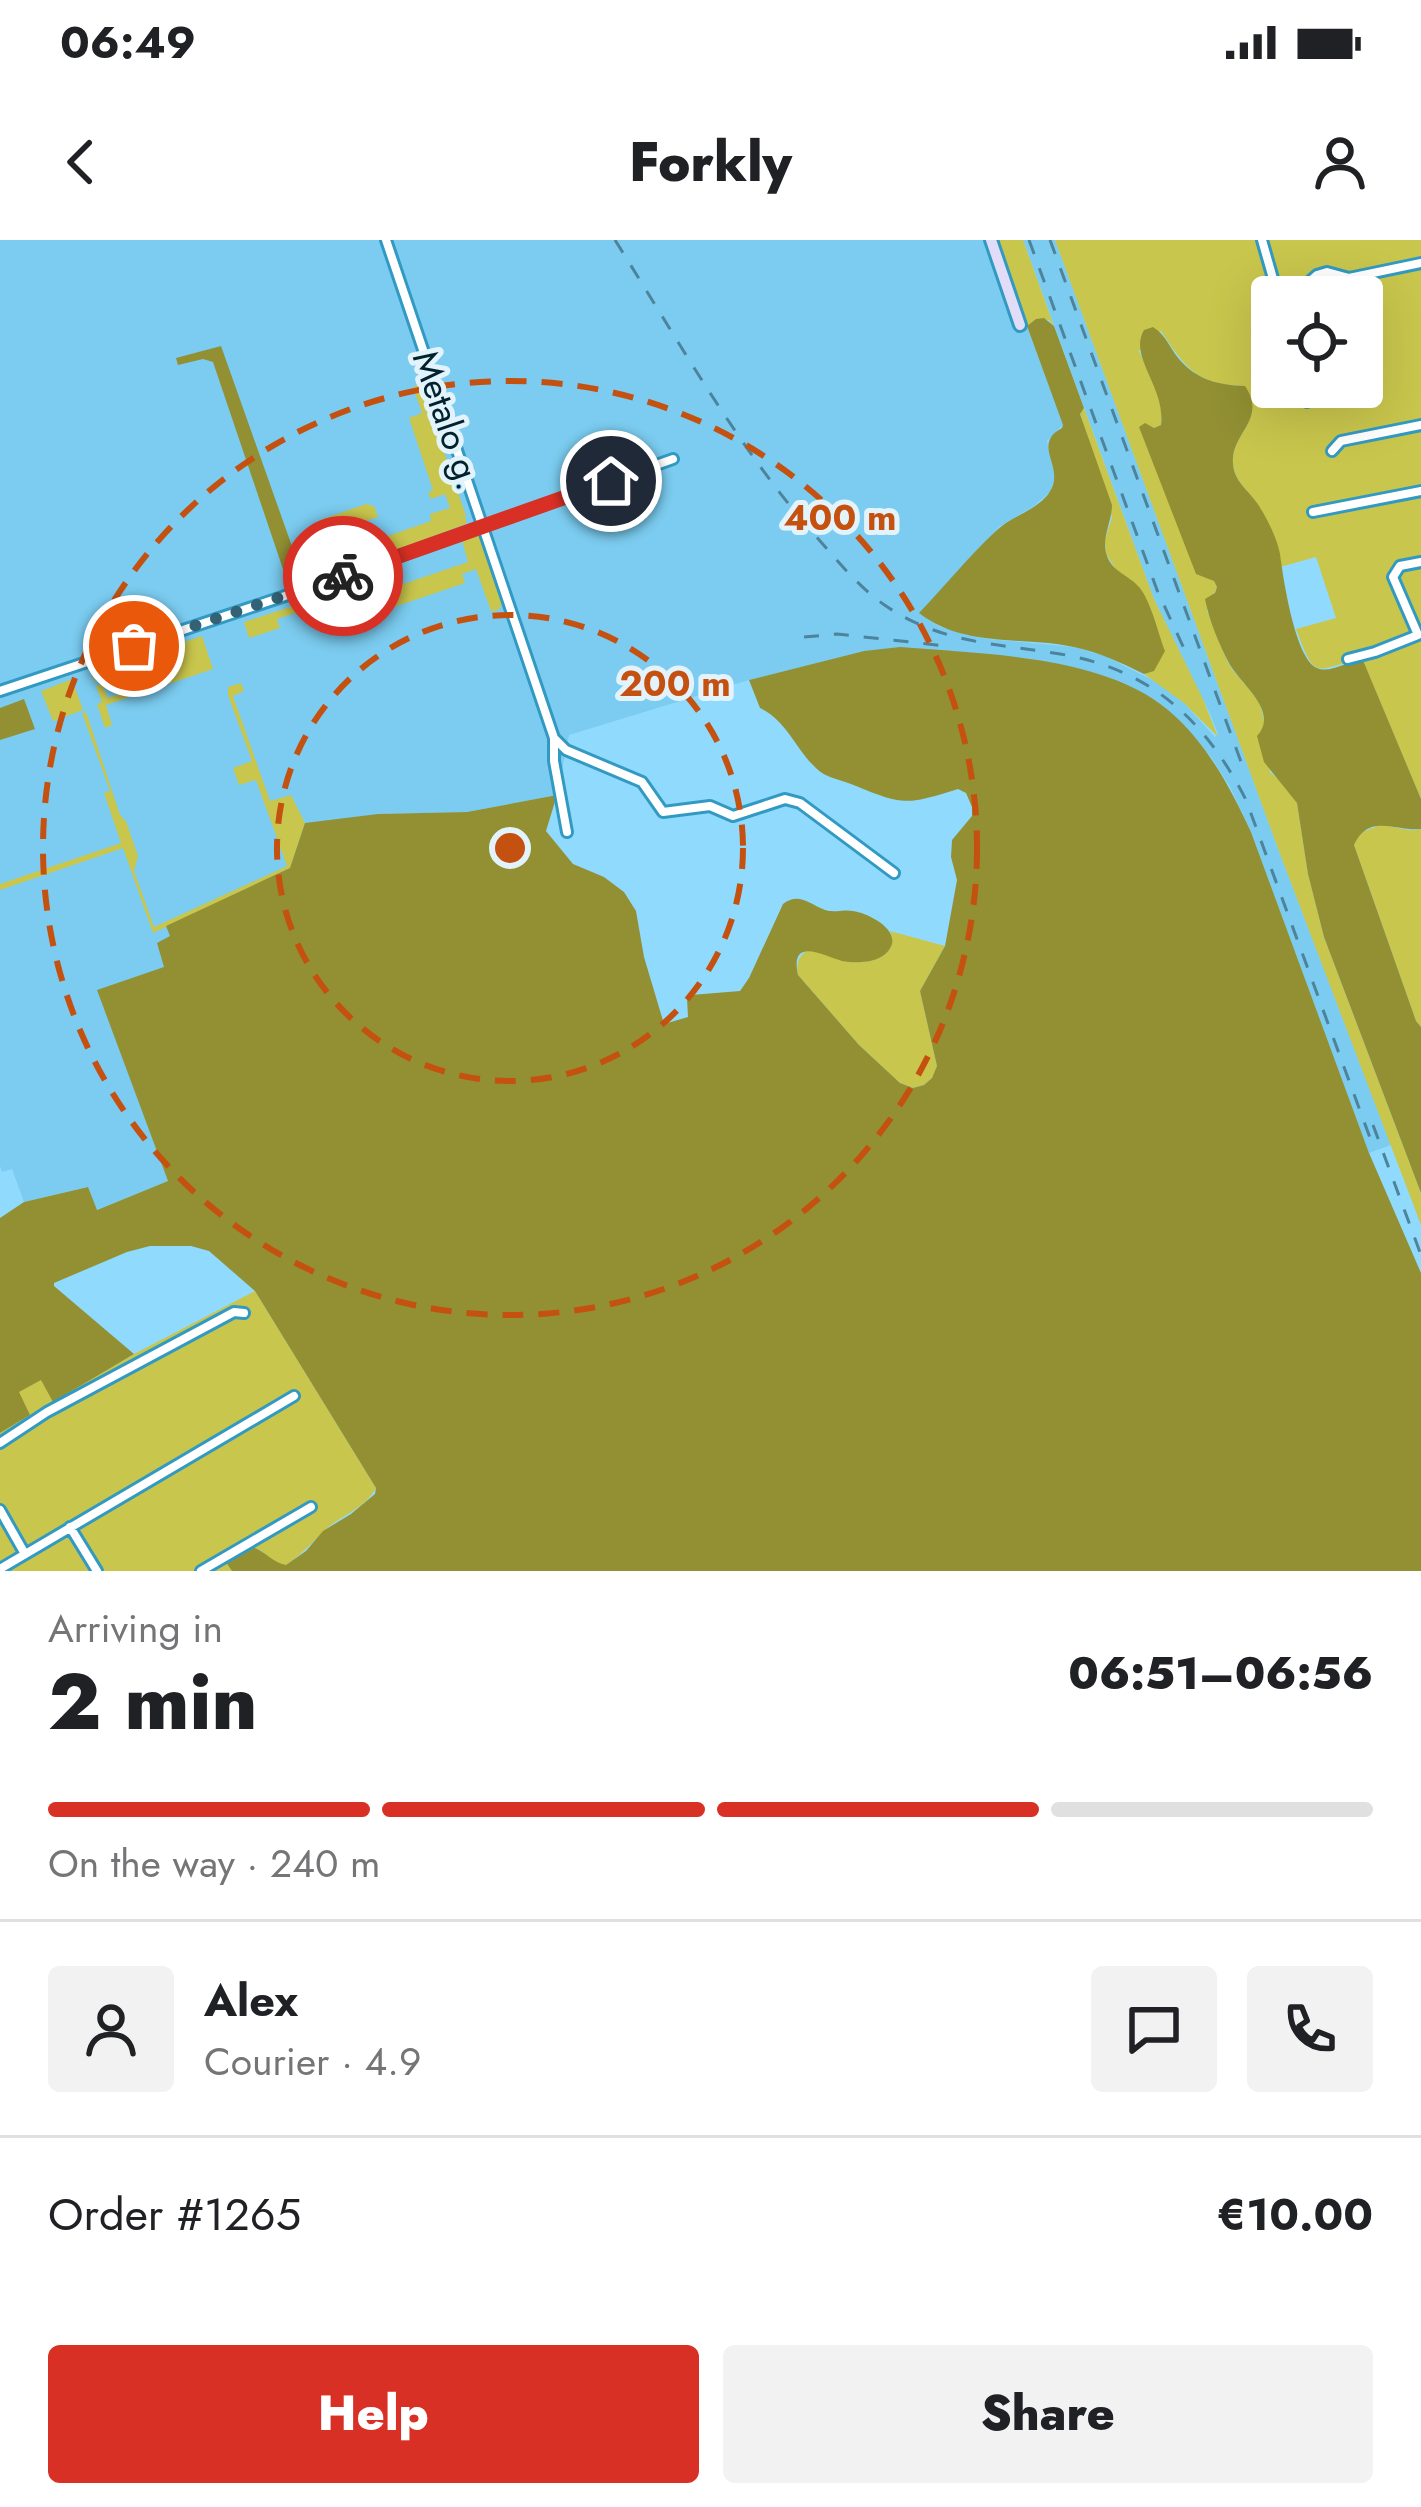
<!DOCTYPE html>
<html lang="en">
<head>
<meta charset="utf-8">
<style>
	body { margin:0; font-family:Jost,sans-serif; background:#f2f2f2; color:#202124; height:100vh; display:flex; flex-direction:column; font-size:45px; white-space:nowrap }
	* { box-sizing:border-box; margin:0 }
	p { font-size:39px; color:#757577 }
	.icon { flex:none; width:66px; height:66px; fill:none; stroke:currentColor; stroke-width:2; stroke-linecap:round; stroke-linejoin:round }
	.map { position:relative; height:1331px; overflow:hidden }
	.panel { display:flex; flex-direction:column; background:#fff; flex:1 }
	.panel>* { flex:none }
	.controls { position:absolute; left:1251px; top:36px; display:grid; gap:24px }
	.controls a { display:grid; place-items:center; width:132px; height:132px; border-radius:12px; background:#fff; box-shadow:0 12px 48px #0002; font-size:60px }
	.pin { position:absolute; display:grid; place-items:center; width:102px; height:102px; color:#fff; margin:-51px; border:6px solid #fff; border-radius:50%; box-shadow:0 3px 12px #0007 }
	.courier { position:absolute; display:grid; place-items:center; width:120px; height:120px; margin:-60px; border:9px solid #d93025; border-radius:50%; background:#fff; color:#222; box-shadow:0 3px 15px #0007 }
	.overview em { font-style:normal; font-weight:800 }
	.overview div { display:flex; flex-direction:column-reverse }
	.overview { display:flex; align-items:center; justify-content:space-between; height:204px; padding:0 48px }
	h1 { font-size:78px; font-weight:800; line-height:90px }
	.bar { display:grid; grid-template-columns:repeat(4,1fr); gap:18px 12px; align-content:center; height:144px; padding:0 48px }
	.bar i { height:15px; border-radius:9px; background:#e0e0e0 }
	.bar .on { background:#d93025 }
	.bar p { grid-column:span 4 }
	.line { display:flex; align-items:center; gap:30px; padding:0 48px; border-top:3px solid #e0e0e0 }
	.line div { flex:1 }
	.round { display:grid; place-items:center; flex:none; width:126px; height:126px; border-radius:12px; background:#f2f2f2 }
	.button { display:flex; gap:24px; margin-top:auto; padding:24px 48px }
	.button a { flex:1; height:138px; border-radius:12px; background:#d93025; color:#fff; font-size:48px; font-weight:800; line-height:138px; text-align:center }
	.button a+a { background:#f2f2f2; color:#202124 }
	.status { display:flex; justify-content:space-between; align-items:center; height:84px; padding:0 60px; background:#fff; direction:ltr }
	.status svg { height:33px; fill:currentColor }
	header { display:flex; justify-content:space-between; align-items:center; height:156px; padding:0 48px; background:#fff; font-size:54px; font-weight:800 }
	.map>svg:first-child { display:block }
</style>
</head>
<body>
<div class="status"><b>06:49</b><svg viewBox="0 0 49 12"><path d="M0 12V9h3v3zM5 12V6h3v6zM10 12V3h3v9zM15 12V0h3v12zM26 1h20v11H26zM47 4h2v5h-2z"/></svg></div>
<header><svg class="icon" aria-label="back" viewBox="0 0 24 24"><path d="M15 5l-7 7 7 7"/></svg>Forkly<svg class="icon" aria-label="person" viewBox="0 0 24 24"><circle cx="12" cy="8" r="4"/><path d="M4 21q1-7 8-7t8 7"/></svg></header>
<div class="map">
<svg width="1421" height="1331" viewBox="0 0 1421 1331">
	<rect width="100%" height="100%" fill="#90dbfd"/>
	<path fill="#7bccf0" d="M0,0H985L1016,89L1027,86L1063,185L1047,201L1055,238L1050,252L1034,266L999,287L927,379L940,387L988,399L1074,407L1105,416L1164,446L1184,463L1215,497L1218,494L1210,474L1154,359L1023,0H1055L1280,614L1391,905L1369,913L1251,592L1230,547L1211,517L1152,458L1110,438L1026,418L864,411L749,440L569,495L557,555L467,572L378,574L290,628L167,687L171,696L165,727L98,751L168,941L96,970L87,947L24,962L12,929L2,932L0,926Z"/>
	<path fill="#c9c64d" fill-rule="evenodd" d="M996,0H1023L1054,86L1049,80L1036,79L1027,86Z
		M1055,0H1421V559L1362,419C1314,429 1316,443 1296,389L1336,378L1316,317L1280,327C1280,308 1268,282 1258,265C1249,251 1235,242 1233,225C1229,194 1268,180 1244,146C1198,145 1185,128 1161,91L1139,111C1150,136 1164,157 1161,185L1154,188H1140L1163,246L1217,347L1207,371C1215,389 1221,409 1230,426C1239,440 1252,449 1260,465C1266,480 1267,514 1270,532L1283,543L1297,563L1308,634L1324,697L1421,953V985L1280,614ZM1272,57H1362V147H1272Z
		M421,144L466,276L461,278L466,277V284L289,349L287,345L311,335L287,342L284,332L299,327L297,319L320,312L326,329H329L327,317L431,281L430,274L450,268L445,254L431,259L428,252L433,250L409,178L422,173L413,147Z
		M1084,168L1154,359L1203,459L1218,497L1184,463L1144,434L1154,430V383L1147,362L1141,350L1118,333L1106,314L1105,300L1112,277L1080,173Z
		M366,264L374,266L378,277L321,296L318,284L320,280Z
		M478,295L483,300L504,362L497,371H491L476,329L462,334L465,343L379,372L374,354L468,322L462,300Z
		M353,339L361,343L371,375L344,384L335,350L340,343Z
		M324,356L327,363L277,379L280,388L249,398L244,382Z
		M202,396L213,429L106,465L112,485L105,488L97,464L102,462L96,446L102,444L108,458L147,444L141,426L94,441L92,433Z
		M72,439L83,470L53,481L41,451Z
		M241,443L244,451L233,456L270,561L291,555L305,583L290,628L153,693L123,608L0,650V644L121,603L104,553L110,551L82,473L86,472L120,575L126,581L138,616L134,631L154,687L287,626L256,540L239,545L233,528L252,521L228,455V447Z
		M1382,585C1395,586 1410,593 1421,589V787L1416,781L1354,605C1359,591 1369,589 1382,585Z
		M890,691L945,706L920,751L937,826L932,838L924,845L913,848L900,843L859,805L798,735C795,722 801,708 818,710C822,711 831,717 835,718C850,724 868,724 882,716C893,709 893,702 890,691Z
		M255,1051L376,1248C364,1270 340,1275 323,1292C311,1304 301,1315 286,1325L276,1324L259,1309L227,1322L232,1331H0V1193L29,1176L18,1152L41,1139L53,1161L134,1114Z"/>
	<path fill="#929033" d="M1044,78L1054,86L1084,168L1080,174L1112,265C1112,281 1102,297 1106,313C1111,332 1128,334 1139,347C1151,361 1158,393 1165,411L1154,431L1144,434C1122,423 1098,412 1074,407C1023,396 963,408 919,373C945,346 969,316 996,291C1011,276 1036,271 1049,253C1067,228 1030,205 1062,188L1063,185L1027,86L1036,79Z
		M1153,87C1166,95 1169,107 1179,119C1197,140 1218,145 1245,146C1268,180 1230,193 1233,224C1234,241 1248,250 1257,263C1266,276 1277,298 1280,314C1283,337 1295,419 1317,428C1329,434 1350,421 1362,418L1421,559V589C1397,592 1369,572 1354,605L1416,781L1421,787V953L1324,697L1308,634L1297,563L1264,522L1257,496C1280,471 1240,444 1229,423C1219,404 1209,380 1205,359L1215,353L1217,347L1214,341L1196,334L1139,187L1145,183L1154,188L1161,185C1166,147 1128,117 1144,90Z
		M221,106L299,326L284,332L213,122L203,119L178,125L176,118Z
		M900,407C982,414 1103,415 1168,470C1207,503 1230,547 1251,592L1369,913L1421,1033V1331H232L226,1322L251,1307C265,1310 272,1323 286,1325L306,1311L323,1291L351,1274L375,1254L376,1248L255,1051L209,1011L191,1006H150L127,1012L54,1043V1046L134,1114L53,1162L41,1140L19,1152L30,1175L0,1193V978L24,962L88,947L97,970L168,941L97,750L164,727L157,703L170,696L166,686L290,628L305,583L378,574L467,572L557,555L546,591L573,624L604,637L624,652L636,671L644,717L664,784L688,777L687,758L691,755L740,751L749,738L783,664C799,652 809,664 825,670C834,673 844,669 853,671C867,673 896,687 892,704C886,723 858,724 842,721C826,717 789,695 798,735L859,805L900,843L913,848L924,845L932,838L937,826L920,751L945,706L957,640L951,617L952,600L972,576V567L966,553L958,549C904,566 903,565 851,544C840,540 825,537 817,529C795,509 788,482 760,468L749,440L864,411Z
		M24,459L35,489L0,500V468Z"/>
	<g fill="none" stroke-linecap="round" stroke-linejoin="round">
		<g stroke="#329ac2" stroke-width="14">
			<path id="street" d="M386,0L554,498V521L567,592
				M1262,0L1278,56
				M1277,54L1307,44L1317,35L1327,32L1349,38L1421,23
				M1304,147L1307,162
				M1332,211L1341,201L1421,185
				M1313,272L1421,251
				M1348,419L1375,412L1418,395L1393,337L1400,326L1421,322
				M0,451L324,343L673,219
				M555,499L566,510L642,542L663,572L710,566L733,576L785,559L800,563L894,633
				M0,1203L47,1172L234,1072L244,1073
				M0,1270L25,1314
				M70,1287L97,1331
				M0,1329L294,1156
				M201,1331L311,1267"/>
		</g>
		<g stroke="#329ac2" stroke-width="16">
			<path id="secondary" d="M991,0L1020,85"/>
		</g>
		<use href="#street" stroke="#fff" stroke-width="8"/>
		<use href="#secondary" stroke="#e1ddf8" stroke-width="10"/>
		<path stroke="#4d839b" stroke-width="3" stroke-dasharray="15 15" stroke-linecap="butt" d="M615,0C678,100 742,215 821,302C841,325 861,349 886,366C940,403 998,404 1060,414C1151,429 1206,481 1246,560L1373,906
			M1029,0L1157,350L1187,415
			M1050,0L1244,530
			M804,397L837,394L946,406
			M1373,885L1421,1015"/>
	</g>
	<g fill="none" stroke-linecap="round" stroke-linejoin="round">
		<path stroke="#336276" stroke-width="12" stroke-dasharray="0 21.6" d="M134,406L343,336"/>
		<path stroke="#d93025" stroke-width="15" d="M343,336L611,241"/>
	</g>
	<g fill="none" stroke="#c55111" stroke-width="6" stroke-dasharray="21 15">
		<circle cx="510" cy="608" r="233"/>
		<circle cx="510" cy="608" r="467"/>
	</g>
	<g text-anchor="middle" stroke-width="10" stroke-linejoin="round" paint-order="stroke">
		<g font-size="36" fill="#01212d" stroke="#e2f3fc">
			<text transform="translate(448 180) rotate(71)" y="13">Metalo g.</text>
		</g>
	</g>
	<circle cx="510" cy="608" r="18" fill="#c55111" stroke="#e2f3fc" stroke-width="6"/>
	<g font-size="36" text-anchor="middle" font-weight="bold" fill="#c55111" stroke="#e2f3fc" stroke-width="10" stroke-linejoin="round" paint-order="stroke">
		<text x="840" y="290">400 m</text>
		<text x="675" y="456">200 m</text>
	</g>
</svg>
<div class="controls">
<a><svg class="icon" aria-label="locate" viewBox="0 0 24 24"><circle cx="12" cy="12" r="6"/><path d="M12 2v4M12 18v4M2 12h4M18 12h4"/></svg></a>
</div>
<div class="pin" style="left:134px;top:406px;background:#ea580c"><svg class="icon" aria-label="bag" viewBox="0 0 24 24"><path d="M5 8h14l-1 12H6zM9 8a3 3 0 0 1 6 0"/></svg></div>
<div class="pin" style="left:611px;top:241px;background:#1f2937"><svg class="icon" aria-label="home" viewBox="0 0 24 24"><path d="M3 11l9-7 9 7M6 9v11h12V9"/></svg></div>
<div class="courier" style="left:343px;top:336px"><svg class="icon" aria-label="bike" viewBox="0 0 24 24"><circle cx="6" cy="16" r="4"/><circle cx="18" cy="16" r="4"/><path d="M6 16l4-8h5l3 8M10 8l3 8H6M13 5h3"/></svg></div>
</div>
<section class="panel">
<div class="overview"><div><h1>2 min</h1><p>Arriving in</p></div><em>06:51–06:56</em></div>
<div class="bar"><i class="on"></i><i class="on"></i><i class="on"></i><i></i><p>On the way · 240 m</p></div>
<div class="line" style="height:216px"><a class="round"><svg class="icon" aria-label="person" viewBox="0 0 24 24"><circle cx="12" cy="8" r="4"/><path d="M4 21q1-7 8-7t8 7"/></svg></a><div><b>Alex</b><p>Courier · 4.9</p></div><a class="round"><svg class="icon" aria-label="chat" viewBox="0 0 24 24"><path d="M4 5h16v11H9l-5 4z"/></svg></a><a class="round"><svg class="icon" aria-label="phone" viewBox="0 0 24 24"><path d="M5 4h4l2 5-3 2q2 4 5 5l2-3 5 2v4C11 20 4 13 5 4z"/></svg></a></div>
<div class="line" style="height:156px"><div>Order #1265</div><b>€10.00</b></div>
<div class="button"><a>Help</a><a>Share</a></div>
</section>
</body>
</html>
